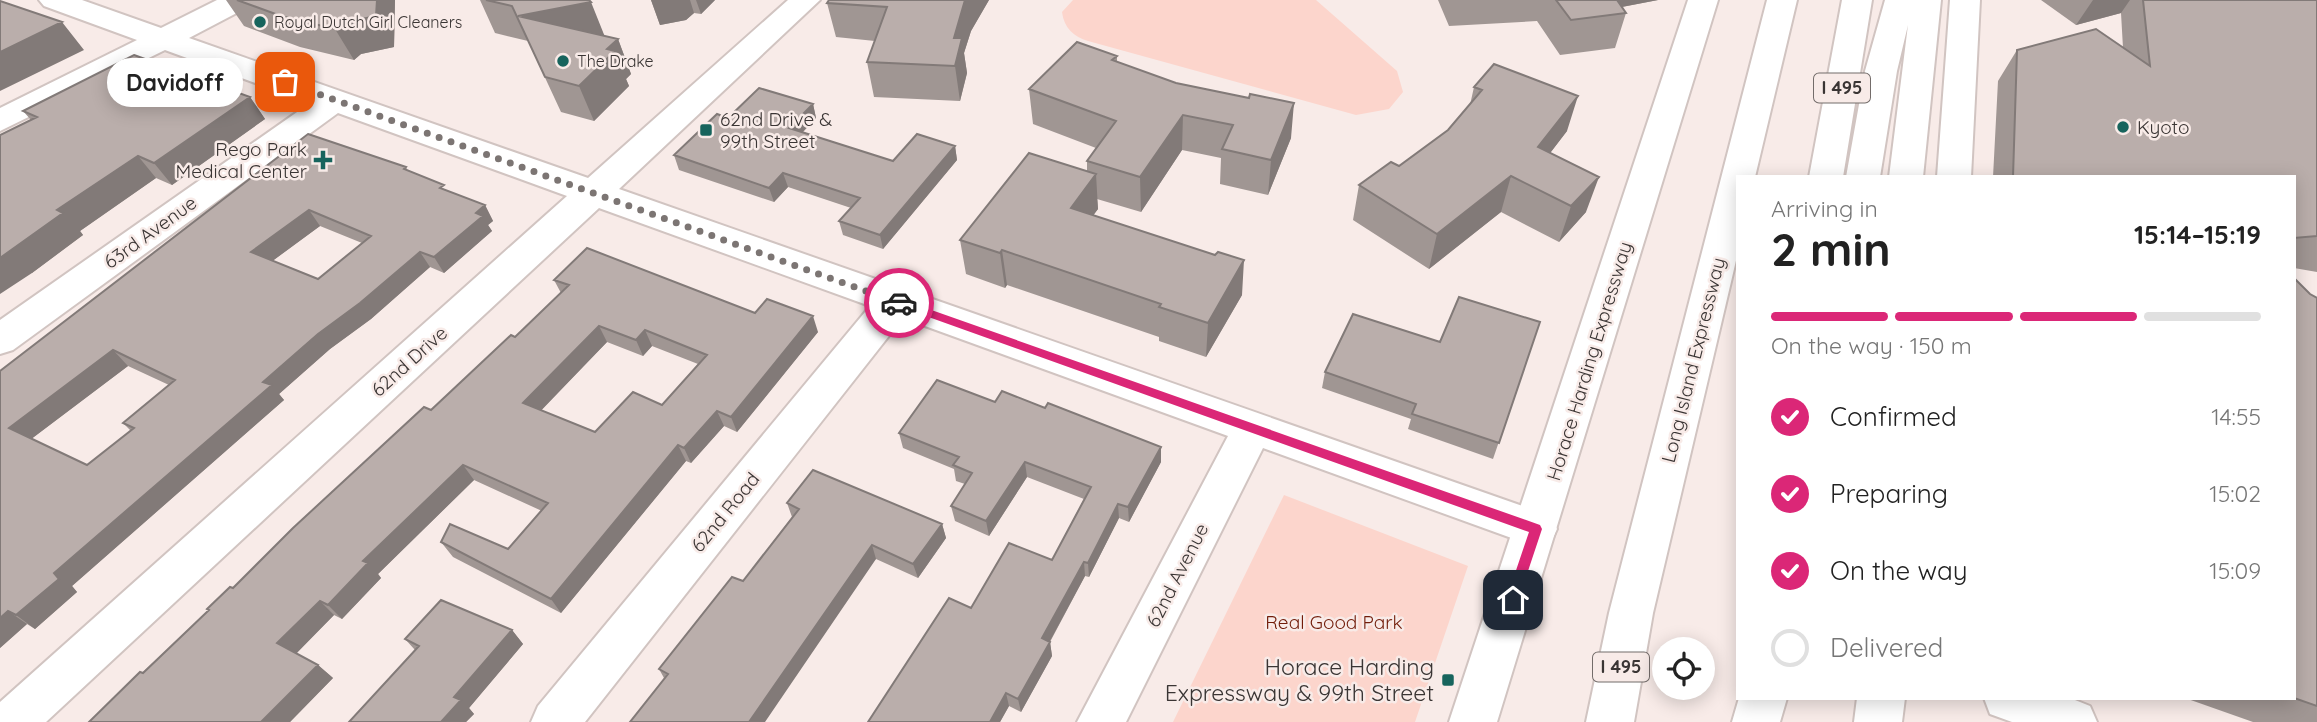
<!DOCTYPE html>
<html lang="en">
<head>
<meta charset="utf-8">
<style>
	body { margin:0; font-family:Quicksand,sans-serif; background:#f2f2f2; color:#222; height:100vh; display:flex; flex-direction:column; font-size:26px; white-space:nowrap }
	* { box-sizing:border-box; margin:0 }
	p { font-size:23px; color:#767676 }
	.icon { flex:none; width:38px; height:38px; fill:none; stroke:currentColor; stroke-width:2; stroke-linecap:round; stroke-linejoin:round }
	.map { position:relative; flex:1; overflow:hidden }
	.drawer { position:absolute; left:1736px; top:175px; width:560px; height:525px; display:flex; flex-direction:column; background:#fff; border-radius:0px; box-shadow:0 4px 18px #0003 }
	.drawer>* { flex:none }
	.fabs { position:absolute; left:1652px; top:637px; display:grid; gap:14px }
	.fabs a { display:grid; place-items:center; width:63px; height:63px; border-radius:50%; background:#fff; box-shadow:0 4px 18px #0003; font-size:35px }
	.pin { position:absolute; display:grid; place-items:center; width:60px; height:60px; color:#fff; margin:-30px; border-radius:14px; box-shadow:0 4px 10px #0006 }
	.courier { position:absolute; display:grid; place-items:center; width:70px; height:70px; margin:-35px; border:5px solid #db2777; border-radius:50%; background:#fff; color:#222; box-shadow:0 2px 9px #0007 }
	.bubble { position:absolute; height:49px; border-radius:24px; background:#fff; box-shadow:0 4px 18px #0003; font-size:23px; font-weight:800; line-height:49px; text-align:center }
	.headline em { font-style:normal; font-weight:800 }
	.headline div { display:flex; flex-direction:column-reverse }
	.headline { display:flex; align-items:center; justify-content:space-between; height:119px; padding:0 35px }
	h1 { font-size:46px; font-weight:800; line-height:52px }
	.bar { display:grid; grid-template-columns:repeat(4,1fr); gap:10px 7px; align-content:center; height:84px; padding:0 35px }
	.bar i { height:9px; border-radius:5px; background:#e0e0e0 }
	.bar .active { background:#db2777 }
	.bar p { grid-column:span 4 }
	ol { padding:0 35px; list-style:none }
	li { display:flex; align-items:center; gap:21px; height:77px }
	li p { margin-inline-start:auto }
	li .icon { padding:7px; border-radius:50%; background:#db2777; color:#fff; stroke-width:4 }
	li:last-child { color:#767676 }
	li i { width:38px; height:38px; border:4px solid #e0e0e0; border-radius:50% }
	.map>svg:first-child { display:block }
</style>
</head>
<body>
<div class="map">
<svg width="2317" height="722" viewBox="0 0 2317 722">
	<rect width="100%" height="100%" fill="#f8ebe8"/>
	<path fill="#fcd5cc" d="M1073,0H1316L1397,71L1403,92L1389,109L1356,115L1088,41C1074,37 1064,28 1062,12Z
		M1284,495L1468,566L1415,722H1173Z"/>
	<g fill="none" stroke-linecap="round" stroke-linejoin="round">
		<g stroke="#d1c4c1" stroke-width="4">
			<path id="minor" d="M39,0H82L161,28L217,0H255L250,6L189,38L588,178L788,0H820L619,189L1551,516L1557,529L1551,542L1536,547L1263,448L1126,722H1077L1228,436L903,318L585,722H531L538,706L870,306L599,208L46,722H0V702L567,196L338,113L13,350L0,354V320L310,103L165,50L0,131V108L137,40L44,6Z
				M1984,698H2070L2090,706L2097,722H2012L1990,714Z"/>
		</g>
		<g stroke="#d1c4c1" stroke-width="4">
			<path id="major" d="M1688,0H1718L1497,722H1449Z
				M1950,0H1980L1971,177H1937Z
				M1857,698H1905L1902,722H1854Z"/>
		</g>
		<g stroke="#d1c4c1" stroke-width="4">
			<path id="highway" d="M1767,0H1797L1755,177H1738V252L1653,613L1634,722H1586L1609,613Z
				M1842,0H1872L1843,177H1809Z
				M1885,0H1941L1923,177H1889L1908,25L1897,71L1880,177H1846L1865,71Z
				M1739,698H1787L1780,722H1732Z"/>
		</g>
		<use href="#minor" fill="#fff" fill-rule="evenodd"/>
		<use href="#major" fill="#fff" fill-rule="evenodd"/>
		<use href="#highway" fill="#fff" fill-rule="evenodd"/>
	</g>
	<path fill="#a09693" fill-rule="evenodd" d="M226,0H395L394,47L361,54L354,60L300,47L244,26Z
		M480,0H589L604,36L618,39L631,74L626,79L629,86L594,121L561,112L528,41L495,33Z
		M651,0H715L701,14L694,13L686,20L660,25Z
		M829,0H989L971,31L964,53L967,73L960,101L874,97L867,62L875,41L836,37L827,3Z
		M1438,0H1658L1622,7L1626,13L1615,48L1560,55L1537,21L1449,26Z
		M2041,0H2317V272L2294,268V177H1993L1998,81L2017,50L2123,48L2121,13L2076,25Z
		M1117,56V62L1291,138L1268,195L1220,184L1221,158L1182,150L1141,212L1097,199L1098,209L1093,215L1242,295L1206,357L1159,341V337L1007,285L1005,288L966,274L960,240L1087,171V161L1096,148L1033,124L1029,89Z
		M1494,64L1567,131L1550,153L1586,212L1559,242L1501,212L1429,269L1353,220L1359,185L1399,166L1448,130L1470,105L1474,87Z
		M250,97L265,119L172,185L156,178L80,231L83,235L32,273L31,120L23,111Z
		M813,104L816,118L803,132L893,161L955,146L957,160L883,249L843,235L839,221L851,208L788,187L774,202L679,170L674,155L728,118Z
		M308,134L406,167L408,171L448,191L485,205L493,221L488,225L492,231L444,273L430,267L371,319L330,349L279,394L284,400L72,586L77,592L35,629L27,624L0,648V371ZM320,226L362,243L318,279L272,261ZM128,366L169,385L123,423L131,431L87,465L31,439Z
		M554,280L755,313L818,332L737,432L724,426L691,463L686,461L561,613L453,557L441,542L508,549L542,511L474,480L378,574L381,578L342,619L334,615L296,653L318,665L333,678L290,722H89L209,611L207,609L233,588L431,410L515,337L561,293ZM607,342L643,356L652,346L698,364L662,405L595,432L541,410Z
		M2310,294L2317,298V722H2253L2185,698H2294Z
		M1540,322L1493,459L1408,429L1411,419L1322,388L1325,372L1440,342Z
		M899,433L1161,462L1129,522L1119,518L1089,577L1085,576L1050,642L1052,656L1021,712L1009,706L1000,722H868L971,608L1052,560L1084,499L1027,477L989,536L955,521L951,506L965,484L956,481L954,469L903,448Z
		M787,503L942,524L946,538L918,578L876,559L664,678L659,669L743,581L792,517Z
		M512,630L523,644L469,708L474,714L466,722L415,650L405,639Z"/>
	<path fill="#827a78" d="M377,0H395L394,47L361,54L354,60L335,29Z
		M651,0H690L694,13L686,20L660,25Z
		M696,0H715L701,14Z
		M965,0H989L971,31L964,53L967,73L960,101L955,66L954,38Z
		M1595,0H1658L1590,13Z
		M2093,0H2130L2121,13L2076,25Z
		M591,2L605,37L518,16Z
		M62,22L84,50L0,91V52Z
		M618,39L631,74L626,79L629,86L594,121L579,86L607,49Z
		M1578,96L1567,131L1528,182L1538,147Z
		M250,97L265,119L172,185L154,163Z
		M1294,103L1291,138L1268,195L1271,160Z
		M813,104L816,118L793,142L789,128Z
		M1183,115L1182,150L1141,212L1140,177Z
		M955,146L957,160L883,249L880,235Z
		M138,156L156,178L80,231L83,235L32,273L0,294V258L57,210Z
		M783,173L788,187L774,202L769,188Z
		M1096,174L1098,209L1073,243L1071,208Z
		M1511,176L1501,212L1429,269L1437,234Z
		M1599,177L1586,212L1559,242L1571,206Z
		M485,205L493,221L488,225L492,231L444,273L434,257L476,213Z
		M309,210L320,226L263,268L251,252Z
		M1002,250L1007,285L1005,288L1000,253Z
		M420,252L430,267L371,319L330,349L279,394L284,400L72,586L77,592L35,629L16,615L54,573L263,382L318,334Z
		M1244,260L1242,295L1206,357L1208,323Z
		M813,316L818,332L737,432L731,417Z
		M599,326L607,342L533,419L523,403Z
		M645,330L652,346L643,356L636,340Z
		M113,350L128,366L26,443L9,428Z
		M717,411L724,426L691,463L684,448Z
		M678,445L686,461L561,613L551,599Z
		M1161,447V462L1129,522L1128,507Z
		M1025,462L1027,477L989,536L986,521Z
		M463,465L474,480L378,574L381,578L342,619L328,605L363,561Z
		M1118,504L1119,518L1089,577L1088,563Z
		M942,524L946,538L918,578L913,564Z
		M872,545L876,559L765,722H749Z
		M1084,562L1085,576L1044,652L1042,638Z
		M320,601L334,615L293,657L277,643Z
		M8,611L27,624L0,648V618Z
		M512,630L523,644L469,708L474,714L466,722H441L454,697Z
		M1050,642L1052,656L1021,712L1018,699Z
		M318,665L333,678L290,722H261Z
		M1006,693L1009,706L1000,722H990Z"/>
	<path fill="#baaeab" stroke="#827a78" stroke-width="2" fill-rule="evenodd" d="M237,0H377L376,16L343,23L335,29L281,16Z
		M486,0H589L591,2L518,16L618,39L607,49L615,51L579,86L545,77L512,6Z
		M829,0H965L954,38H962L955,66L867,62L887,7L827,3Z
		M1556,0H1617L1626,13L1571,20Z
		M2143,0H2317V236L2294,238V177H2013L2017,50L2096,29L2150,66Z
		M0,1L62,22L0,52Z
		M1077,42L1117,56L1112,60L1176,83L1249,98L1250,94L1294,103L1271,160L1222,149L1233,125L1183,115L1140,177L1087,161L1116,121L1029,89Z
		M134,55L250,97L154,163L138,156L57,210L63,213L0,258V135L37,117L23,111Z
		M1494,64L1578,96L1538,147L1599,177L1571,206L1511,176L1437,234L1359,185L1391,162L1399,166L1448,130L1482,90L1474,87Z
		M759,88L813,104L789,128L893,161L917,134L955,146L880,235L839,221L860,198L783,173L769,188L674,155L717,114L728,118Z
		M308,134L406,167L404,169L444,185L440,188L485,205L476,213L483,216L434,257L420,252L360,303L318,334L263,382L272,385L54,573L59,579L16,615L8,611L0,618V371ZM309,210L371,236L318,279L251,252ZM113,350L175,380L123,423L134,428L87,465L9,428Z
		M1029,153L1096,174L1071,208L1215,255L1218,252L1244,260L1208,323L1159,307L1161,304L1002,250L1000,253L960,240Z
		M587,248L755,313L767,299L813,316L731,417L717,411L684,448L678,445L551,599L441,542L450,524L508,549L548,503L463,465L363,561L368,563L328,605L320,601L277,643L318,665L261,722H89L140,672L143,673L209,610L207,609L230,587L233,588L293,528L424,407L431,410L511,335L515,337L569,285L554,280ZM599,326L636,340L645,330L707,355L662,405L633,392L595,432L523,403Z
		M2294,278L2310,294L2317,298V706L2294,698Z
		M1459,297L1540,322L1499,443L1412,414L1416,404L1325,372L1353,314L1440,342Z
		M937,380L995,402L1002,391L1045,408L1048,403L1161,447L1128,507L1118,504L1088,563L1084,562L1042,638L1050,642L1018,699L1006,693L990,722H868L949,598L971,608L1009,543L1052,560L1091,487L1025,462L986,521L951,506L972,473L953,465L959,457L899,433Z
		M813,470L942,524L913,564L872,545L749,722H630L668,674L659,669L732,577L743,581L799,509L787,503Z
		M441,600L512,630L454,697L461,700L441,722H349L419,646L405,639Z"/>
	<path fill="#db2777" d="M895,300H903L1540,525L1542,529L1517,604H1508L1506,600L1529,532L895,305Z"/>
	<g fill="none" stroke-linecap="round" stroke-linejoin="round">
		<path stroke="#7c7573" stroke-width="7" stroke-dasharray="0 12.6" d="M285,82L899,303"/>
	</g>
	<g fill="#17645d" stroke="#f8ebe8" stroke-width="2.5">
		<circle cx="260" cy="22" r="7"/>
		<circle cx="563" cy="61" r="7"/>
		<circle cx="2123" cy="127" r="7"/>
		<rect x="699" y="123" width="14" height="14" rx="3.5"/>
		<path d="M319.5 149.5h7v7h7v7h-7v7h-7v-7h-7v-7h7z"/>
		<rect x="1441" y="673" width="14" height="14" rx="3.5"/>
	</g>
	<g text-anchor="middle" stroke-width="5" stroke-linejoin="round" paint-order="stroke">
		<g font-size="16" fill="#3a3534" stroke="#f8ebe8" text-anchor="start">
			<text x="274" y="28">Royal Dutch Girl Cleaners</text>
			<text x="577" y="67">The Drake</text>
		</g>
		<g fill="#f8ebe8" stroke="#736c6a" stroke-width="2">
			<rect x="1814" y="73.5" width="56" height="29" rx="5"/>
			<rect x="1593" y="652.5" width="56" height="29" rx="5"/>
		</g>
		<g font-size="18" font-weight="bold" fill="#3a3534">
			<text x="1842" y="94">I 495</text>
			<text x="1621" y="673">I 495</text>
		</g>
		<g font-size="19" fill="#3a3534" stroke="#f8ebe8" text-anchor="start">
			<text x="720" y="126">62nd Drive &amp;<tspan x="720" dy="22">99th Street</tspan></text>
			<text x="2137" y="134">Kyoto</text>
			<text x="307" y="156" text-anchor="end">Rego Park<tspan x="307" dy="22">Medical Center</tspan></text>
		</g>
		<g font-size="19" fill="#3a3534" stroke="#f8ebe8">
			<text transform="translate(150 232) rotate(-36)" y="7">63rd Avenue</text>
			<text transform="translate(1693 360) rotate(-76)" y="7">Long Island Expressway</text>
			<text transform="translate(409 361) rotate(-42)" y="7">62nd Drive</text>
			<text transform="translate(1589 361) rotate(-73)" y="7">Horace Harding Expressway</text>
			<text transform="translate(725 512) rotate(-51)" y="7">62nd Road</text>
			<text transform="translate(1177 575) rotate(-63)" y="7">62nd Avenue</text>
		</g>
		<g font-size="19" fill="#721c09" stroke="#f8ebe8">
			<text x="1334" y="629">Real Good Park</text>
		</g>
		<g font-size="23" fill="#3a3534" stroke="#f8ebe8" text-anchor="end">
			<text x="1434" y="675">Horace Harding<tspan x="1434" dy="26">Expressway &amp; 99th Street</tspan></text>
		</g>
	</g>
</svg>
<div class="fabs">
<a><svg class="icon" aria-label="locate" viewBox="0 0 24 24"><circle cx="12" cy="12" r="6"/><path d="M12 2v4M12 18v4M2 12h4M18 12h4"/></svg></a>
</div>
<div class="pin" style="left:285px;top:82px;background:#ea580c"><svg class="icon" aria-label="bag" viewBox="0 0 24 24"><path d="M5 8h14l-1 12H6zM9 8a3 3 0 0 1 6 0"/></svg></div>
<div class="pin" style="left:1513px;top:600px;background:#1f2937"><svg class="icon" aria-label="home" viewBox="0 0 24 24"><path d="M3 11l9-7 9 7M6 9v11h12V9"/></svg></div>
<div class="courier" style="left:899px;top:303px"><svg class="icon" aria-label="car" viewBox="0 0 24 24"><path d="M5 17H2v-5l4-1 3-4h7l3 4 3 1v5h-3M9 17h6M6 11h13"/><circle cx="7" cy="17" r="2"/><circle cx="17" cy="17" r="2"/></svg></div>
<div class="bubble" style="left:107px;top:58px;width:136px">Davidoff</div>
<section class="drawer">
<div class="headline"><div><h1>2 min</h1><p>Arriving in</p></div><em>15:14–15:19</em></div>
<div class="bar"><i class="active"></i><i class="active"></i><i class="active"></i><i></i><p>On the way · 150 m</p></div>
<ol>
<li><svg class="icon" aria-label="check" viewBox="0 0 24 24"><path d="M5 12l5 5 9-10"/></svg>Confirmed<p>14:55</p></li>
<li><svg class="icon" aria-label="check" viewBox="0 0 24 24"><path d="M5 12l5 5 9-10"/></svg>Preparing<p>15:02</p></li>
<li><svg class="icon" aria-label="check" viewBox="0 0 24 24"><path d="M5 12l5 5 9-10"/></svg>On the way<p>15:09</p></li>
<li><i></i>Delivered</li>
</ol>
</section>
</div>
</body>
</html>
